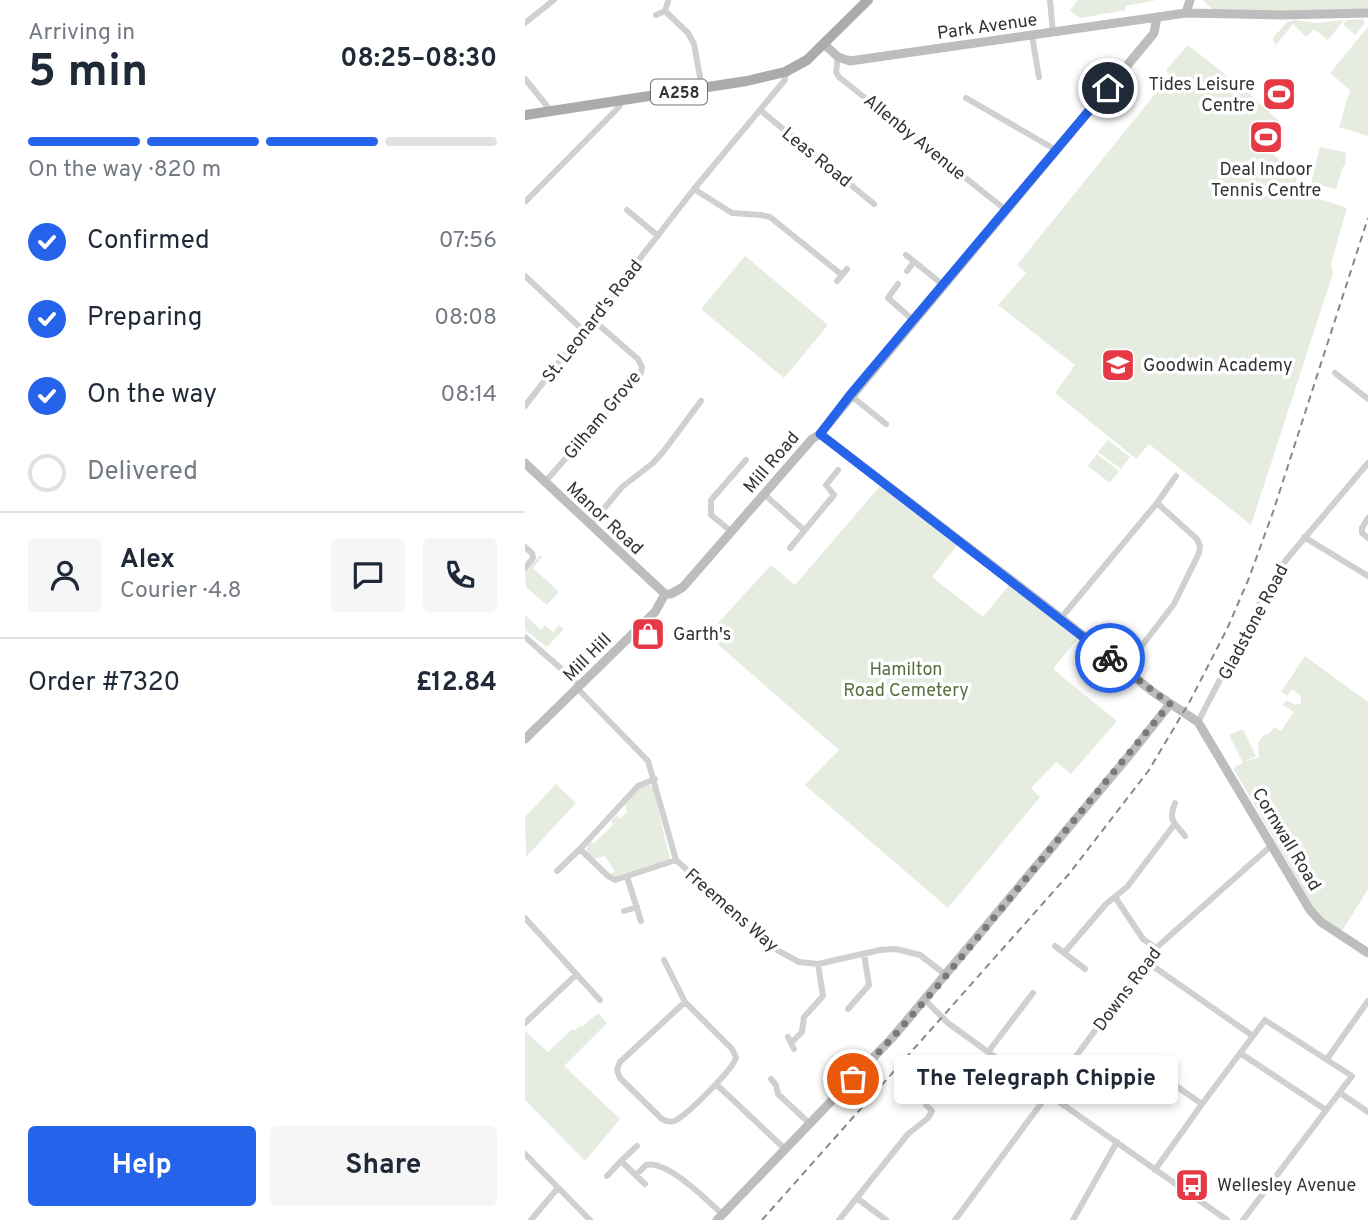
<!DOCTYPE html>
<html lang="en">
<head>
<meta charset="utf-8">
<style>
	body { margin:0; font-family:Overpass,sans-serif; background:#f6f6f7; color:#1f2937; height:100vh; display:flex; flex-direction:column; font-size:26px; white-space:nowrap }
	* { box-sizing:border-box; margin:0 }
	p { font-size:23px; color:#747a83 }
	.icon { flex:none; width:38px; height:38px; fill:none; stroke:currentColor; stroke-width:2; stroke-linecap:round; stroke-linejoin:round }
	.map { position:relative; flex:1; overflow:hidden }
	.side { display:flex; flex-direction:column; background:#fff; width:525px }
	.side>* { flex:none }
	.pin { position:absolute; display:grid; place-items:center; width:60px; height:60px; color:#fff; margin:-30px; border:4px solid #fff; border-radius:50%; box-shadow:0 2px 7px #0007 }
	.courier { position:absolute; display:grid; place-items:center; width:70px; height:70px; margin:-35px; border:5px solid #2563eb; border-radius:50%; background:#fff; color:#222; box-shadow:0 2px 9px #0007 }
	.bubble { position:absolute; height:49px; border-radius:7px; background:#fff; box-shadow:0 4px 10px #0003; font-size:23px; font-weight:700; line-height:49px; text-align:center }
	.head em { font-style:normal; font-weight:700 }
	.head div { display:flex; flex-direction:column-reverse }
	.head { display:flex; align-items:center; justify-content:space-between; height:119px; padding:0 28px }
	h1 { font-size:46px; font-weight:700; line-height:52px }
	.bar { display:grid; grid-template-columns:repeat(4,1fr); gap:10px 7px; align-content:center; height:84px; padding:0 28px }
	.bar i { height:9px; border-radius:5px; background:#e0e1e3 }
	.bar .on { background:#2563eb }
	.bar p { grid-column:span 4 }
	.line { display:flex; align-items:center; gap:18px; padding:0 28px; border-top:2px solid #e0e1e3 }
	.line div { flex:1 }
	.round { display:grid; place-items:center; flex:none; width:74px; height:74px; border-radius:7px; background:#f6f6f7 }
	ol { padding:0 28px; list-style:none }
	li { display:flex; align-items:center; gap:21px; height:77px }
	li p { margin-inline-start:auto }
	li .icon { padding:7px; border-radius:50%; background:#2563eb; color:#fff; stroke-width:4 }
	li:last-child { color:#747a83 }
	li i { width:38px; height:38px; border:4px solid #e0e1e3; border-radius:50% }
	.action { display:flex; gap:14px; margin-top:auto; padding:14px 28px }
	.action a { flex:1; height:80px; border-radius:7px; background:#2563eb; color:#fff; font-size:28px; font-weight:700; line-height:80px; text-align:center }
	.action a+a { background:#f6f6f7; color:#1f2937 }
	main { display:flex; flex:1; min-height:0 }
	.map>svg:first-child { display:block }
</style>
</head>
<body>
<main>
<section class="side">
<div class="head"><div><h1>5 min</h1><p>Arriving in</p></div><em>08:25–08:30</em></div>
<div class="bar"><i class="on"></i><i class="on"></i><i class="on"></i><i></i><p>On the way · 820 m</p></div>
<ol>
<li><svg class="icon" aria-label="check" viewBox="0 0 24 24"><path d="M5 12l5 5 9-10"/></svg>Confirmed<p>07:56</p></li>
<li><svg class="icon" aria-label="check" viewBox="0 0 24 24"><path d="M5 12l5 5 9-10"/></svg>Preparing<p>08:08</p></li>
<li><svg class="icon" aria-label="check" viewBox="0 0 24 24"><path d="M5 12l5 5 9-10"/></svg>On the way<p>08:14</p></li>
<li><i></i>Delivered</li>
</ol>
<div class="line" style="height:126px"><a class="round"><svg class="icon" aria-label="person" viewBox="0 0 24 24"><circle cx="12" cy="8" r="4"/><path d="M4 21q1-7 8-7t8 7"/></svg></a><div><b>Alex</b><p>Courier · 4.8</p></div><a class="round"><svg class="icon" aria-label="chat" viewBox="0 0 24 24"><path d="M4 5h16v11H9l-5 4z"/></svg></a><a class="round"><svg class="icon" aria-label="phone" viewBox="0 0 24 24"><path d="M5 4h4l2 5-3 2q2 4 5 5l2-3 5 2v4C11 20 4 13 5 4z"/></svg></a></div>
<div class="line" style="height:91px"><div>Order #7320</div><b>£12.84</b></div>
<div class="action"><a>Help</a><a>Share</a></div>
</section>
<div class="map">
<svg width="843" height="1220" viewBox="0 0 843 1220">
	<rect width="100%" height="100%" fill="#fff"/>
	<path fill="#e6ecdf" d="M553,0H632L600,6L601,10L555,18L545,11Z
		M678,0H843V12L691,13Z
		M838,19L840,23L830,35L818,24L822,20Z
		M770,20L791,23L819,20L803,40L789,29L781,37L768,24L751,45L749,43L748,38L762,22Z
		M843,27V136L814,127L825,90L805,73Z
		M663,45L720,90L755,122L749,129L756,135L743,150L772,175L770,191L822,208L806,264L808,273L726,525L624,444L611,459L530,393L550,365L473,305L501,273L492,265L643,78L642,69Z
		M795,147L820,152L821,164L818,167L811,189L786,183Z
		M220,256L303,325L259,378L176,309Z
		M583,440L605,457L596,469L573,452Z
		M572,454L594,471L585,483L563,466Z
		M355,486L433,544L407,577L458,617L485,584L553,638L528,669L592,721L546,774L531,762L506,788L515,797L423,908L280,785L314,750L182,635L246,565L270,585Z
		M15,555L17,557L8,568L34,592L22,605L1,587L0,572Z
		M0,615L16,630L20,625L28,632L34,625L39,629L22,647L0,630Z
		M780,656L843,702V889L817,931L795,918L708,768L718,763L704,735L718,729L731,756L719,762L734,757L733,743L739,735L745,733L749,727L756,731L769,712L758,705L761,700L771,705L776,703V696L767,689L762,696L756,692Z
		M31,784L51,803L1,857L0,817Z
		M123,784L128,788L145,859L89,877L84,874L90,872L80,856L68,859L63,853L61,846L65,840L68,844L88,825L86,821L92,815L94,819L102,812L100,803L115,786Z
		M73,1013L82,1023L39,1066L95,1119L60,1161L0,1100V1031L23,1052L47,1029L49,1031L55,1025L57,1027Z"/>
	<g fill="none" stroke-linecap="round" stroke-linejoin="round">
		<path stroke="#d0d0d0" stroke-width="6" d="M525,0L528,33
			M140,11L163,33L169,44L177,88
			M131,15L140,11L143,1
			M0,23L29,0
			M507,36L514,77
			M313,57L311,72L314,77L482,211
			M0,79L26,111
			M441,98L531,150
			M235,110L349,204
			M169,189L207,213L236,215L245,217L317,275
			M0,202L94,107L97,100
			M102,210L133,236
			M381,255L418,285
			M382,271L389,262
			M0,276L59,331
			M312,281L322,269
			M373,284L363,298L388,320
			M810,373L843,399
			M325,395L361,424
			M0,406L169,189L260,80V72
			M19,483L116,373L117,367L113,359L68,320
			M240,495L279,530
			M843,518L837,528V533L843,538
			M66,524L97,487L128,463L138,452L176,401
			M207,532L186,515V500L221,460
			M779,537L843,576
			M0,547L7,553L8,558L0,568
			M265,548L309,495L301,485L313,470
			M536,618L632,503L651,476
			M0,637L56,686
			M599,669L649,604L674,553L675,546L672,539L632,503
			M53,689L123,761L151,860L252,950L274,962L293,964L355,950L371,949L395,955L421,975
			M673,722L740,593L761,560L843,463
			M130,779L113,786L55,849L83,876L90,880L151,860
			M650,803C643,822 649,821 660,836
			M32,871L55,849
			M102,877L116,921
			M590,897L618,939L631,948
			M99,911L112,907
			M0,918L75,1000
			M530,946L560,969
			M539,953L581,904L602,887L649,825
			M139,960L160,1002L207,1049L211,1057C210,1068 164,1112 153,1119C147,1123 143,1122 137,1119L95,1078L92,1070L95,1062L160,1002
			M622,962L728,1036
			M400,1000L423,1023L463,1052L702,1220
			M323,1009L344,985L339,954
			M0,1023L51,975
			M263,1037L269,1049
			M267,1042L277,1032L279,1017L298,996L293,964
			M463,1052L508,993
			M715,1053L801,1110
			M802,1059L843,1001
			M246,1079L251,1085L253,1094L284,1123
			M641,1079L677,1104
			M191,1084L260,1149
			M815,1093L843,1112
			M0,1154L65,1220
			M96,1161L112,1146
			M630,1170L677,1104L740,1020L827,1076L718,1220
			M111,1175L121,1165C142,1160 181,1199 197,1214
			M82,1176L96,1161L120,1184
			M333,1199L361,1220
			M6,1220L33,1188
			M314,1220L383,1134L403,1118L407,1111L401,1105
			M430,1220L631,948L747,845
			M548,1220L592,1142"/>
		<path stroke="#bdbdbd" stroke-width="9" d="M661,13L665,0
			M299,44L313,57L325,61L661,13L757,15L843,13
			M295,434L536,618L628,692L673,722L785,910L796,922L843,953
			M0,463L140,594
			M140,594H146L158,587L287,439L295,434L625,38L629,33L632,17
			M0,739L130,612L140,594
			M192,1220L368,1037L607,752L645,704"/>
		<path stroke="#ababab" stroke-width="10" d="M0,115L222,81L260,72L282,60L343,0"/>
		<path stroke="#888" stroke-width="2" stroke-dasharray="7 5" stroke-linecap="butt" d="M237,1220L544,874L624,770L665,701L702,629L724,578L748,512L843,218"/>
	</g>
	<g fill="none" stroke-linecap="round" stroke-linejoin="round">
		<path stroke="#7a7a7a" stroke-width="7" stroke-dasharray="0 12.6" d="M328,1079L368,1037L411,988L643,706L645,704L585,658"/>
		<path stroke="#2563eb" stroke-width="9" d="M583,88L325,395L295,434L585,658"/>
	</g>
	<defs>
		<g id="stadium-square" transform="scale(1.75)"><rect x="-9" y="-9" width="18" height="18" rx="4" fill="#e63946" stroke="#fff"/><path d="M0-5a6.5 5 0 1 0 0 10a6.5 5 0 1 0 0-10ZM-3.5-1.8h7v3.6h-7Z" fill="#fff"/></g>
		<g id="school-square" transform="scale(1.75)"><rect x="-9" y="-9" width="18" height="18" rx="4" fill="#e63946" stroke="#fff"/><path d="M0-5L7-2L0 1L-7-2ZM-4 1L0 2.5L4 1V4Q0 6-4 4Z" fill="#fff"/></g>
		<g id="shop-square" transform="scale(1.75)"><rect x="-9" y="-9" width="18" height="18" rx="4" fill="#e63946" stroke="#fff"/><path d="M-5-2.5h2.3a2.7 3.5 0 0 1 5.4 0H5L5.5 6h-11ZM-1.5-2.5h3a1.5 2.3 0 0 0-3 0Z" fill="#fff"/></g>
		<g id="bus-square" transform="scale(1.75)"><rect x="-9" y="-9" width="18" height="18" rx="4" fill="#e63946" stroke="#fff"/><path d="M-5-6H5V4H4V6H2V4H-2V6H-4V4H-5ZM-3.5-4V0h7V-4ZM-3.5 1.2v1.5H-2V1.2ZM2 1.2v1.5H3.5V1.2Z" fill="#fff"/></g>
	</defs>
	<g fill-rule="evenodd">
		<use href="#stadium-square" x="754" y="94"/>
		<use href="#stadium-square" x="741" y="137"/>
		<use href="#school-square" x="593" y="365"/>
		<use href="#shop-square" x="123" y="634"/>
		<use href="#bus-square" x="667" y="1185"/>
	</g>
	<g text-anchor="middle" stroke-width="7" stroke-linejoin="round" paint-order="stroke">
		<rect fill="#fff" stroke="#707070" stroke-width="2" x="126" y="79.5" width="56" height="25" rx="5"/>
		<g font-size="16" font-weight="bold" fill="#333">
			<text x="154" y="98">A258</text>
		</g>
		<g font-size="18" fill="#333" stroke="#fff">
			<text transform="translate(462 26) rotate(-8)" y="6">Park Avenue</text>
			<text transform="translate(390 137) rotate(39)" y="6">Allenby Avenue</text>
			<text transform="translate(292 157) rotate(39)" y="6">Leas Road</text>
			<text transform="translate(67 321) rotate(-52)" y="6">St. Leonard's Road</text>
			<text transform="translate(77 415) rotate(-50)" y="6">Gilham Grove</text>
			<text transform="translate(246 462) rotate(-49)" y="6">Mill Road</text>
			<text transform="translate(80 518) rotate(43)" y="6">Manor Road</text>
			<text transform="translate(728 622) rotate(-62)" y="6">Gladstone Road</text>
			<text transform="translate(62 657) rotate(-45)" y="6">Mill Hill</text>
			<text transform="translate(762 839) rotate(59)" y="6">Cornwall Road</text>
			<text transform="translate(207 910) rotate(41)" y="6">Freemens Way</text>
			<text transform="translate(602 989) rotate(-53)" y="6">Downs Road</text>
		</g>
		<g font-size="18" fill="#333" stroke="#fff" text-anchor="start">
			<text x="730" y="90" text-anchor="end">Tides Leisure<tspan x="730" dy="21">Centre</tspan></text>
			<text x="741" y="175" text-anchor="middle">Deal Indoor<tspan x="741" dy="21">Tennis Centre</tspan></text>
			<text x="618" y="371">Goodwin Academy</text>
			<text x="148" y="640">Garth's</text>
			<text x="692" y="1191">Wellesley Avenue</text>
		</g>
		<g font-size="18" fill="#56703f" stroke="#fff">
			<text x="381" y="675">Hamilton<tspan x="381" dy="21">Road Cemetery</tspan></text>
		</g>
	</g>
</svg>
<div class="pin" style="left:328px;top:1079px;background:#ea580c"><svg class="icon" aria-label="bag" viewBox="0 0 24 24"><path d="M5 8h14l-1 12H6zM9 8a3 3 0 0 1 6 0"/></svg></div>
<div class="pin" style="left:583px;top:88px;background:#1f2937"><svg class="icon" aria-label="home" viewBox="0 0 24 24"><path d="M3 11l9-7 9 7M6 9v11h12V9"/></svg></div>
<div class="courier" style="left:585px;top:658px"><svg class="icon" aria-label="bike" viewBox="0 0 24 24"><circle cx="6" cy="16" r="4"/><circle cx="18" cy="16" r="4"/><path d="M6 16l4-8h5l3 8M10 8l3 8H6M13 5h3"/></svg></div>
<div class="bubble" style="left:369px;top:1055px;width:284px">The Telegraph Chippie</div>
</div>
</main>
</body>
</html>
